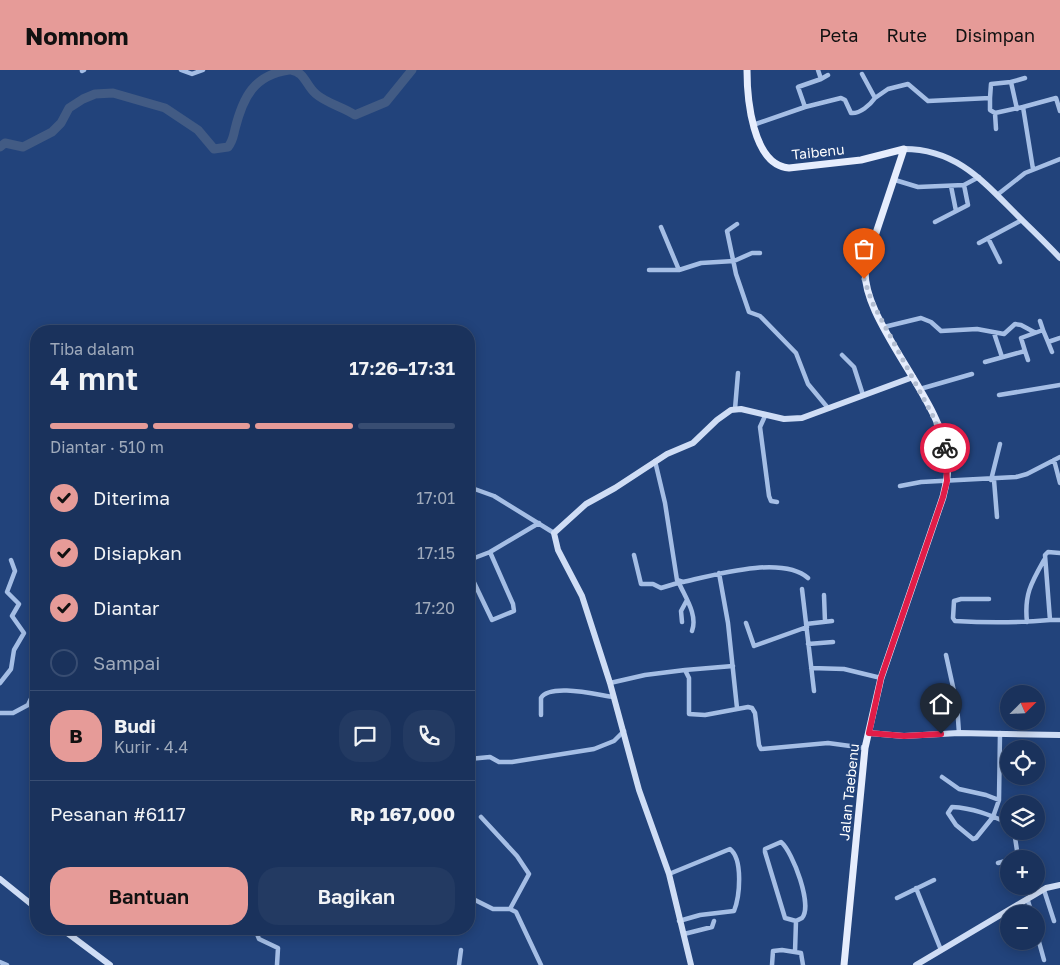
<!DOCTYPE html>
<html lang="id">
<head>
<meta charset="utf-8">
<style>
	body { margin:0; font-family:"Golos Text",sans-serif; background:#233a62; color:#f1f3f6; height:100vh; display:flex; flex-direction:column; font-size:19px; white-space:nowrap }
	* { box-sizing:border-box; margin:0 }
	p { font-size:16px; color:#9faabb }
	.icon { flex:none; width:28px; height:28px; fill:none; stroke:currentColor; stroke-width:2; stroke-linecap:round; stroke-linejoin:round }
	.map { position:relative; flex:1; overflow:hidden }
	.drawer { position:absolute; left:30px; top:255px; width:445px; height:610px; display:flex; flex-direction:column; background:#1a325c; border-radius:20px; box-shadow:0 2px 12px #0003,0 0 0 1px #384d72 }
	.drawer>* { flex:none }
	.needle { width:32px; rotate:66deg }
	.buttons { position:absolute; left:1000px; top:615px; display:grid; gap:10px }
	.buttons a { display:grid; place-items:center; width:45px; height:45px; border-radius:50%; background:#1a325c; box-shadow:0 2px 12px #0003,0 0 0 1px #384d72; font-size:25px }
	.pin { position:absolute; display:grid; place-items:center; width:42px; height:42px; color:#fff; margin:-51px -21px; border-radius:50% 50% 50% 0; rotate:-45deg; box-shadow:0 0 5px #0007 }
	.pin .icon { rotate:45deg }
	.courier { position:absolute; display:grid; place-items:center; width:50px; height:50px; margin:-25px; border:4px solid #e11d48; border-radius:50%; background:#fff; color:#222; box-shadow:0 1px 6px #0007 }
	.summary em { font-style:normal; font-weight:600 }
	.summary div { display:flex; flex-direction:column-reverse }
	.summary { display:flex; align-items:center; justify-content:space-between; height:85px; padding:0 20px }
	h1 { font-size:32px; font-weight:600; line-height:38px }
	.bar { display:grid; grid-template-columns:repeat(4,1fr); gap:8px 5px; align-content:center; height:60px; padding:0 20px }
	.bar i { height:6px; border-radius:4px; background:#384d72 }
	.bar .selected { background:#e69b98 }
	.bar p { grid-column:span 4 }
	.line { display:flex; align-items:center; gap:12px; padding:0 20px; border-top:1px solid #384d72 }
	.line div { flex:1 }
	.round { display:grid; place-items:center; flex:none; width:52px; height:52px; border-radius:20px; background:#233a62 }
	ol { padding:0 20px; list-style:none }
	li { display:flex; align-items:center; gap:15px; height:55px }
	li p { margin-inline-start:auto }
	li .icon { padding:5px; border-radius:50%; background:#e69b98; color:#111; stroke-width:4 }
	li:last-child { color:#9faabb }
	li i { width:28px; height:28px; border:2px solid #384d72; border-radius:50% }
	.primary-button { display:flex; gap:10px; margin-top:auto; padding:10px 20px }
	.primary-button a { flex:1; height:58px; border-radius:20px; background:#e69b98; color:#111; font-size:20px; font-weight:600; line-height:58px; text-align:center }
	.primary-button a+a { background:#233a62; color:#f1f3f6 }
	header { display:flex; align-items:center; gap:30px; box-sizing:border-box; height:70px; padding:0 25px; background:#e69b98; color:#111 }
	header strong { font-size:24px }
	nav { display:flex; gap:28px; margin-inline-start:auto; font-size:18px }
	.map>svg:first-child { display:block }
</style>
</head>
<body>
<header>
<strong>Nomnom</strong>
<nav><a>Peta</a><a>Rute</a><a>Disimpan</a></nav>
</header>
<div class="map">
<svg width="1060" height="895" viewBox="0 0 1060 895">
	<rect width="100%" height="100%" fill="#22437b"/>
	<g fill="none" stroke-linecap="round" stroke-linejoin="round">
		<path stroke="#425b84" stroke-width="9" d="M291,0C305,2 306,16 316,24C326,33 343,37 355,45L386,32L412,0
			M0,77L5,73L23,77L52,62L61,53L69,38L83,29L95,24L113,23L165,38L198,60L214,79L228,77C233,71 233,67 235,59C243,27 254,5 289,0"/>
		<path stroke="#a5bee5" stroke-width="4.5" d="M181,0L192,4L203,0
			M82,1L84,0
			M821,9L828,5
			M1011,12L1025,8
			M875,28L888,19L908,14L928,31L990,28V40L995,43L1023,37L1033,99
			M990,28L991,14L1011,12L1017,39
			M805,37L798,17L821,9L818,0
			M1023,37L1056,28L1060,41
			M995,43L996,59
			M753,55L805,37L841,28L845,30L851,43C860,44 870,35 875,28L862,4
			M895,110L918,117L964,115
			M951,116L956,141
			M997,125L1025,103L1060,89
			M935,152L968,135L964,115L979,107
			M737,154L727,161L736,204L749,242L760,246L796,283L808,314L828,338
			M661,157L679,200
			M988,168L1000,192
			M979,173L1022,150
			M649,200H679L701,193L734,191L752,183H760
			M1040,251L1043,260
			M884,257L921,248L931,252L941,261L977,259L1004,264L1015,254L1021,255L1034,262
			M994,263L1002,287
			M1048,272L1052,282
			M1025,281L1028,290
			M842,285L854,297L863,325
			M985,292L1025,281L1021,268L1043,260L1048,272L1060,268
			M920,319L972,304
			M999,325L1060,315
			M735,339L738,303
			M765,346L760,357L769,426L771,431L777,432
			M1054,390L1060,413
			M655,391L665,433L677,510L683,512C714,505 782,485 808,508
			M991,410L1000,374
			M994,410L997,447
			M900,416L921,412L1016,407L1027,404L1060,387
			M469,417L494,426L554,463
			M634,485L641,514H653L661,518L681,512
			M469,490L490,482L539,453
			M469,502L492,550L514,541L513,534L490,482
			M719,503L728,553L737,638
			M679,513C685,527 698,545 692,561
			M802,519L814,621
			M824,525L825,552
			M989,529H961L954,531L953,548L955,551C987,553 1018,553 1050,550L1045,485L1048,482L1060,483
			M1050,550H1060
			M682,552L681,541L687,530
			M1027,552C1024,525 1031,513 1044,490
			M746,553L754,576L807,557
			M806,554L832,551
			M808,574L833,572
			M946,585L957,635L959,663
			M811,598L844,599L881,608
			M685,600L733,596
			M0,613L11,599L14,580L24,563L12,546L19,534L7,522L15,501L11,490
			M610,613L645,605L685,600L689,608V644L705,645L748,637L752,638L755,643L759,675L761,679L828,673L865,678
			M0,643H13L28,635L36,618
			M541,645V628C550,613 598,625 614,627
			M1000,663L999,730L993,747L976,768L973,769L956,755L948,743L952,737C973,738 990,745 1008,753L1009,754
			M469,689L490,687L499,692H512L594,679L614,671L624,661
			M942,707L959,719L986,725L999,730
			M481,747L517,786L529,804L510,839
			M1012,789L1018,787L1014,761
			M998,793L1009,790
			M669,804L730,779C743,789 740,826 734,841L700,845L679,851
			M916,818L941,880
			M1044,820L1054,851
			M469,827L493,839H510L516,842L541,895
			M897,828L934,810
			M1028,831L1032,844
			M255,859L259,869L278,878L277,895
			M1036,861L1044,890
			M684,864L712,857L714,851
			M795,882L796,851L802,848C813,836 793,782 781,772L765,779V782L785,848L796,851
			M0,892L7,895
			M459,895L461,880
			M772,895L773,881L782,880L801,883L803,895"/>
		<path stroke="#cfddf5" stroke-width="6" d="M904,79C956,79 983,111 1016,144C1031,159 1046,173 1060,188
			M869,663L904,666L959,663L1060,665
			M0,809L36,838
			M62,859L110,895
			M691,895L669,804L639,720L610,613L582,526L558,480L554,463L586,434L615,418L667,384L693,373L717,350L731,340L741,339L784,349L802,348L913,307
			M916,895L1046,818L1060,815"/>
		<path stroke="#e6edfd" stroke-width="7" d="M747,0C747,27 752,95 789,98L861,90L904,79L866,193C855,245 943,329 948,389C949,402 946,415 943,427L881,608L865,678L844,895"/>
	</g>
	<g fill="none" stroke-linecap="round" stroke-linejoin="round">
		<path stroke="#b2bdd1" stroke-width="5" stroke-dasharray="0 9" d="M864,209L872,232L934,348L945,378"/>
		<path stroke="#e11d48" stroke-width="6" d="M941,664L904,666L869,663L881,608L943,427L947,411L945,378"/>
	</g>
	<g text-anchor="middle" stroke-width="4" stroke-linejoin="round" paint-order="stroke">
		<g font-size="14" fill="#fff" stroke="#22437b">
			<text transform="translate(818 82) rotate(-6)" y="5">Taibenu</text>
			<text transform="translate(849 722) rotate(-84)" y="5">Jalan Taebenu</text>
		</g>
	</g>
</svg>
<div class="buttons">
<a><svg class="needle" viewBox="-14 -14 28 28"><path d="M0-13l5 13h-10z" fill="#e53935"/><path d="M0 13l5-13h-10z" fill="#9faabb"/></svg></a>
<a><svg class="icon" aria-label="locate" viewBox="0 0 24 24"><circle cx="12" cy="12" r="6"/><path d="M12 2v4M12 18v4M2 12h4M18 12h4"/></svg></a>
<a><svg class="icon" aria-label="layers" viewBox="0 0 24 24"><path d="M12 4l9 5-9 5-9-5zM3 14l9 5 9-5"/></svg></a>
<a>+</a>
<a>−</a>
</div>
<div class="pin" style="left:864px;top:209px;background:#ea580c"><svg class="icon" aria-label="bag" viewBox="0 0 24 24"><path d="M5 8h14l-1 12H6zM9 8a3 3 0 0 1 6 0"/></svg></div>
<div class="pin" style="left:941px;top:664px;background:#1f2937"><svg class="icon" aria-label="home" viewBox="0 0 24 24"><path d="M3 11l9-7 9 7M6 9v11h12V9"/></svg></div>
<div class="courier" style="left:945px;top:378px"><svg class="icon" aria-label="bike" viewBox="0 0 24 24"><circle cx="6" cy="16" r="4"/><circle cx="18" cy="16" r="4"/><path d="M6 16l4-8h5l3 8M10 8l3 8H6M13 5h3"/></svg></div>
<section class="drawer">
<div class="summary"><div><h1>4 mnt</h1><p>Tiba dalam</p></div><em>17:26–17:31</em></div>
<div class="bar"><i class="selected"></i><i class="selected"></i><i class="selected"></i><i></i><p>Diantar · 510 m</p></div>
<ol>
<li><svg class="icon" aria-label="check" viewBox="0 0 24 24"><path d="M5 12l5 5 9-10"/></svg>Diterima<p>17:01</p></li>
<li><svg class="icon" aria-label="check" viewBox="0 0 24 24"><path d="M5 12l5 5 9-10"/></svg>Disiapkan<p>17:15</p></li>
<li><svg class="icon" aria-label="check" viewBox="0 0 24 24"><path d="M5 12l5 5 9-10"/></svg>Diantar<p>17:20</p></li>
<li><i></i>Sampai</li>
</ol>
<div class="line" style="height:90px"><b class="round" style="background:#e69b98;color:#111">B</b><div><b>Budi</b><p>Kurir · 4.4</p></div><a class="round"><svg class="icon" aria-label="chat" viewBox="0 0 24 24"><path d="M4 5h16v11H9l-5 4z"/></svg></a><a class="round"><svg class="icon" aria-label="phone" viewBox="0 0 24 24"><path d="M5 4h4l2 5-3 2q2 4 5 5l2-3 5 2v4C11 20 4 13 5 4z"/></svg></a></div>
<div class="line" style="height:65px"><div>Pesanan #6117</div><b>Rp 167,000</b></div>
<div class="primary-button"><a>Bantuan</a><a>Bagikan</a></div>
</section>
</div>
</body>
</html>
